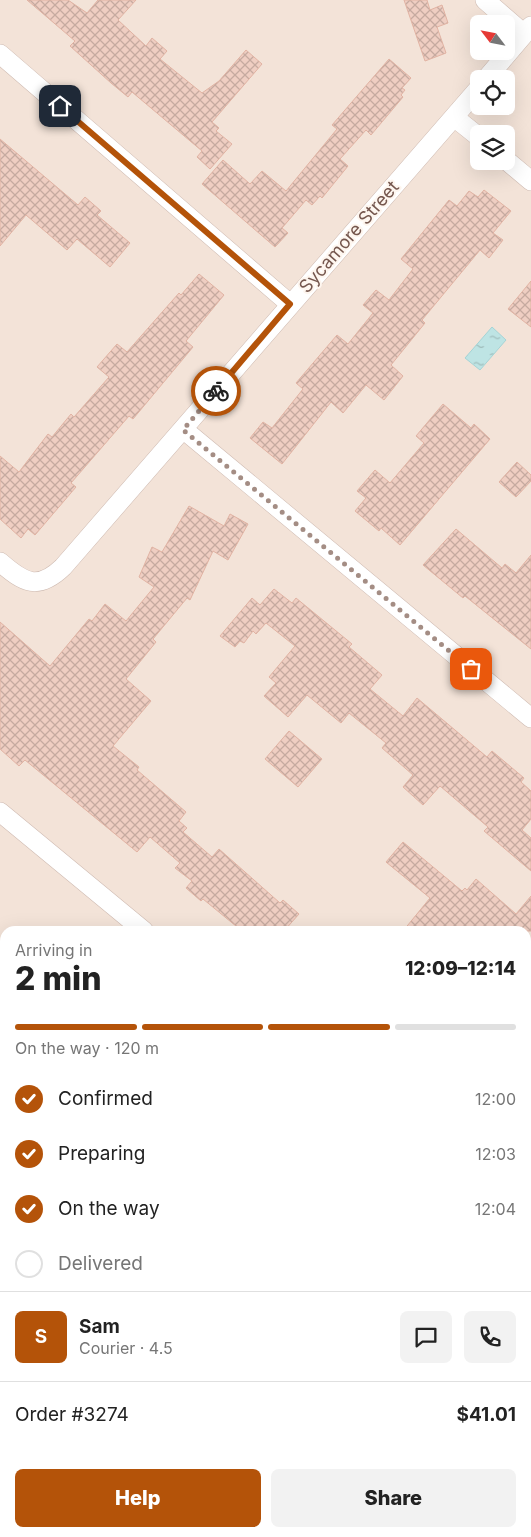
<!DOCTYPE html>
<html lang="en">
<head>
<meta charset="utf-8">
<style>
	body { margin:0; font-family:Inter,sans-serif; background:#f2f2f2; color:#222; height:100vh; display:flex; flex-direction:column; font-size:19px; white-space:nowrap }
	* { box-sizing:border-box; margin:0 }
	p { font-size:16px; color:#767676 }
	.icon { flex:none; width:28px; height:28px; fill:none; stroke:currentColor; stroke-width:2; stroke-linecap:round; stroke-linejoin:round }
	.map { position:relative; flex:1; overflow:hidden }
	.sheet { position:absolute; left:0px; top:926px; width:531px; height:611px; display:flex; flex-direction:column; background:#fff; border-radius:15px 15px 0 0; box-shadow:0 5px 20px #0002 }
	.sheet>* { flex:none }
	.needle { width:32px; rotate:302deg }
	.buttons { position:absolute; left:470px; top:15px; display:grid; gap:10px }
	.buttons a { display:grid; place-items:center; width:45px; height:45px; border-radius:8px; background:#fff; box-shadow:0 5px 20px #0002; font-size:25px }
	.pin { position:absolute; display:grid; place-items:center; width:42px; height:42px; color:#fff; margin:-21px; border-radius:10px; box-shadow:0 2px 8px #0006 }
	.courier { position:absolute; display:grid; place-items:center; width:50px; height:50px; margin:-25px; border:4px solid #b45309; border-radius:50%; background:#fff; color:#222; box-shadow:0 1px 6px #0007 }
	.overview em { font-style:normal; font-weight:800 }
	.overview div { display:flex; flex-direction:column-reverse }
	.overview { display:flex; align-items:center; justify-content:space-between; height:85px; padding:0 15px }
	h1 { font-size:32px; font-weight:800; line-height:38px }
	.bar { display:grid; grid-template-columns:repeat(4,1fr); gap:8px 5px; align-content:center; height:60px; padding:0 15px }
	.bar i { height:6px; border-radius:4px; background:#e0e0e0 }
	.bar .current { background:#b45309 }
	.bar p { grid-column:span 4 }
	.line { display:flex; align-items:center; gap:12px; padding:0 15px; border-top:1px solid #e0e0e0 }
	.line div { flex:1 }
	.round { display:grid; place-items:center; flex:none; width:52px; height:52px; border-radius:8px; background:#f2f2f2 }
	ol { padding:0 15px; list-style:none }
	li { display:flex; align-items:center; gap:15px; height:55px }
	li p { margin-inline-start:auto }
	li .icon { padding:5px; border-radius:50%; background:#b45309; color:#fff; stroke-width:4 }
	li:last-child { color:#767676 }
	li i { width:28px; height:28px; border:2px solid #e0e0e0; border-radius:50% }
	.primary-button { display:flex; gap:10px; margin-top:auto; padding:10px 15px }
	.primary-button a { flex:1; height:58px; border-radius:8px; background:#b45309; color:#fff; font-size:20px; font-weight:800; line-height:58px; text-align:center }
	.primary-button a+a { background:#f2f2f2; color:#222 }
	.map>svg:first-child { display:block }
</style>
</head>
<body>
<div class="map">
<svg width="531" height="1537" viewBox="0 0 531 1537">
	<defs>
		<pattern id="water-ripples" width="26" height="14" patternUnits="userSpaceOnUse" patternTransform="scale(1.25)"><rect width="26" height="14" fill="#bee4e4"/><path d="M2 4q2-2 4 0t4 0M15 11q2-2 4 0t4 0" fill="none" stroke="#9fbcbb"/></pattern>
		<pattern id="building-cross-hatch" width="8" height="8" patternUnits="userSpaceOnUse" patternTransform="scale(1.25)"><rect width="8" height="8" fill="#efcec2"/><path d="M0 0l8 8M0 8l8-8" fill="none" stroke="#c6aaa0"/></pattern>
	</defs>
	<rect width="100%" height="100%" fill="#fbf2e9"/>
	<path fill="#f3e3d8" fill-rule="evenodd" d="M0,0H531V1537H0ZM479,24H506V51H479ZM479,79H506V106H479ZM479,134H506V161H479ZM5,931H526V1532H5Z"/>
	<path fill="url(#water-ripples)" stroke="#a5d4d6" d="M492,327L506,340L480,370L465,358Z"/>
	<path fill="url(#building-cross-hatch)" stroke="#e1b3a3" d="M27,0H68L87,13L98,0H136L118,20L146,46L152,38L167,51L160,59L202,93L219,81L246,50L262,64L212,122L219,128L216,131L232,144L210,169L197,157L202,151L132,92L128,97L111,83L70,46L75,41Z
		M404,0H427L430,10L442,5L448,23L437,27L446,53L425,61Z
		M389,59L411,78L402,88L405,90L401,95L403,97L371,135L366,130L340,159L348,166L322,198L320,196L312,205L306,200L282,228L288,233L275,247L202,184L223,160L250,184L262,171L286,191L337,129L332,125Z
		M0,139L78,205L85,197L101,211L97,215L130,243L110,267L77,239L67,250L26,215L0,246Z
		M484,190L511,211L493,233L503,240L489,258L480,250L422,320L425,323L391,365L403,376L384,400L366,385L343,413L331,402L282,464L250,438L263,422L272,428L303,389L296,383L337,335L348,344L373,313L363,305L376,290L389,300L413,269L401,259L449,200L457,206L469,191L478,197Z
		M199,274L224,295L186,341L193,347L133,419L129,416L71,483L76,487L35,535L28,529L21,538L0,519V456L19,472L48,434L52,437L71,414L74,417L109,377L97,367L117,344L127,352L179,293L181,295Z
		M531,281V327L508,309Z
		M443,404L471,428L474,424L490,439L400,545L381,528L379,531L355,511L366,498L357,491L375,470L390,483L424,443L416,436Z
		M517,462L531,475V481L516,497L499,482Z
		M189,506L224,526L230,514L248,524L228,560L213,551L190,600L187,598L153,639L156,642L126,679L151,701L113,746L139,767L137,770L186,812L179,821L187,828L183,832L212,857L219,849L280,903L283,900L299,914L284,931H242L203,899L201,901L186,888L192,881L175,868L180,863L150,837L137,852L25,760L19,766L0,749V622L50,666L89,619L92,621L105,604L126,621L154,587L139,577L152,547L162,552Z
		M456,529L502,568L505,564L516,573L531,555V649L465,596L463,598L423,565Z
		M274,589L292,603L296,598L352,644L349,647L382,675L370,689L403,716L417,698L487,757L492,751L524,778L521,782L531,791V819L522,830L531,838V871L484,831L488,827L440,786L423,805L403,787L413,775L382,748L386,743L349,713L341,723L307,695L288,717L264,696L276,683L269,677L295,646L266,623L256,634L253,631L244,643L240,641L235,647L220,636L252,598L260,605Z
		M289,731L322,759L298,787L265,759Z
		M403,842L462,891L465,888L467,890L476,879L516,914L531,896V931H403L430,898L386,862Z"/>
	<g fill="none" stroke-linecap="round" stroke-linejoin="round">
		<g stroke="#cfbbb2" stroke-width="20">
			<path id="minor" d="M485,0L524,34
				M0,54L290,304
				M486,79L531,26
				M454,117L479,137
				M506,160L531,181
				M183,429L531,718
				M0,562C24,583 38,591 63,567L479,88
				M0,812L144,931
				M526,1112L531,1107
				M526,1249L531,1253
				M152,1537L155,1532
				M169,1537L175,1532"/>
		</g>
		<g stroke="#cfbbb2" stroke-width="25">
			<path id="tertiary" d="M0,1347L5,1351
				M210,1532L219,1537"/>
		</g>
		<use href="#minor" stroke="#fff" stroke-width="19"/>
		<use href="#tertiary" stroke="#fff" stroke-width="24"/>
	</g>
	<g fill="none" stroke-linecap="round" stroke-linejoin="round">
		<path stroke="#a48d84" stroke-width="5" stroke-dasharray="0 9" d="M216,391L183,430L471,669"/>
		<path stroke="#b45309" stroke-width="6" d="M60,106L290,304L216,391"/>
	</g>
	<g text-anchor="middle" stroke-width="4" stroke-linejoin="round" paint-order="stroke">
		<g font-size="18" fill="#75574e" stroke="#fef6ef">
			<text transform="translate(349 237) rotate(-49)" y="6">Sycamore Street</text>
		</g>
	</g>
</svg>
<div class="buttons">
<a><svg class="needle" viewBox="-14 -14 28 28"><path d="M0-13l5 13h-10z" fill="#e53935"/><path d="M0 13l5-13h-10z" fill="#767676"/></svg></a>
<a><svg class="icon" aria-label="locate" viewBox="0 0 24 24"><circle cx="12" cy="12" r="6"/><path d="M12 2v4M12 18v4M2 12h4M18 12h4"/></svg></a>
<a><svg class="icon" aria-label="layers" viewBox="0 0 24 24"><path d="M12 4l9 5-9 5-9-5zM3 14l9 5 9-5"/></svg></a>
</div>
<div class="pin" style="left:471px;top:669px;background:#ea580c"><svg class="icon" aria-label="bag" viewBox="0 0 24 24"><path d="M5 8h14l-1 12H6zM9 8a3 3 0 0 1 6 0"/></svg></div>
<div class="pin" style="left:60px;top:106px;background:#1f2937"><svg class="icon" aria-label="home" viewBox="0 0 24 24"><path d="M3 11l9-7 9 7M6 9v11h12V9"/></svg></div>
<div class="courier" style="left:216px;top:391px"><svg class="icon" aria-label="bike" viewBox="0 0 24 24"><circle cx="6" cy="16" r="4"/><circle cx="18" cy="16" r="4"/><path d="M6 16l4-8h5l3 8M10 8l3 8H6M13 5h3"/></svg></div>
<section class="sheet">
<div class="overview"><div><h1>2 min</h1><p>Arriving in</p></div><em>12:09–12:14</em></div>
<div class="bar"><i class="current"></i><i class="current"></i><i class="current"></i><i></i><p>On the way · 120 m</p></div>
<ol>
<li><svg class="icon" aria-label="check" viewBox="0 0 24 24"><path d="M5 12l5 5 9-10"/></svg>Confirmed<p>12:00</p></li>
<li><svg class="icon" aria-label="check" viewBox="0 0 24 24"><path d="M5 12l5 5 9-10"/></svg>Preparing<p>12:03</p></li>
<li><svg class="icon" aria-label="check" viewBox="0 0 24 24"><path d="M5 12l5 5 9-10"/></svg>On the way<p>12:04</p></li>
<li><i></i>Delivered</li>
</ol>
<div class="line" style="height:90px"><b class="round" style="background:#b45309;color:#fff">S</b><div><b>Sam</b><p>Courier · 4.5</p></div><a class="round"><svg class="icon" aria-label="chat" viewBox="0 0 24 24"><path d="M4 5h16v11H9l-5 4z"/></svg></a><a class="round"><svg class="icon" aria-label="phone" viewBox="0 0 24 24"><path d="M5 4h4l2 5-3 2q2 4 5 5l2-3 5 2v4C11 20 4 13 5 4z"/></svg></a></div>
<div class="line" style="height:65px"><div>Order #3274</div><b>$41.01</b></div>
<div class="primary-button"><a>Help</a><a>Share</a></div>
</section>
</div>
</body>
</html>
